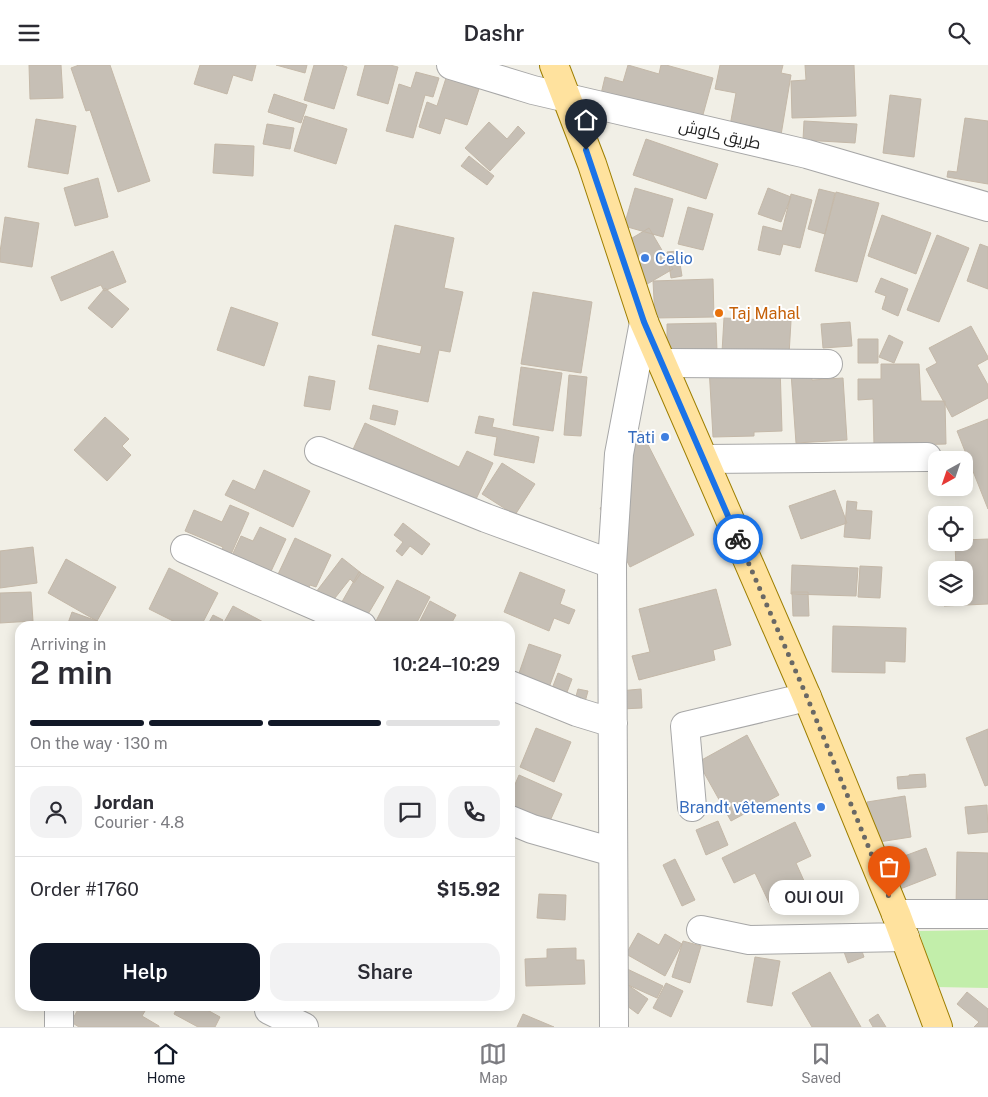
<!DOCTYPE html>
<html lang="en">
<head>
<meta charset="utf-8">
<style>
	body { margin:0; font-family:"Public Sans",Cairo,sans-serif; background:#f2f2f3; color:#2b2b33; height:100vh; display:flex; flex-direction:column; font-size:19px; white-space:nowrap }
	* { box-sizing:border-box; margin:0 }
	p { font-size:16px; color:#7c7c81 }
	.icon { flex:none; width:28px; height:28px; fill:none; stroke:currentColor; stroke-width:2; stroke-linecap:round; stroke-linejoin:round }
	.map { position:relative; flex:1; overflow:hidden }
	.side { position:absolute; left:15px; top:556px; width:500px; height:390px; display:flex; flex-direction:column; background:#fff; border-radius:15px; box-shadow:0 2px 12px #0003 }
	.side>* { flex:none }
	.needle { width:32px; rotate:220deg }
	.fabs { position:absolute; left:928px; top:386px; display:grid; gap:10px }
	.fabs a { display:grid; place-items:center; width:45px; height:45px; border-radius:10px; background:#fff; box-shadow:0 2px 12px #0003; font-size:25px }
	.pin { position:absolute; display:grid; place-items:center; width:42px; height:42px; color:#fff; margin:-51px -21px; border-radius:50% 50% 50% 0; rotate:-45deg; box-shadow:0 0 5px #0007 }
	.pin .icon { rotate:45deg }
	.courier { position:absolute; display:grid; place-items:center; width:50px; height:50px; margin:-25px; border:4px solid #1a73e8; border-radius:50%; background:#fff; color:#222; box-shadow:0 1px 6px #0007 }
	.bubble { position:absolute; height:35px; border-radius:15px; background:#fff; box-shadow:0 2px 12px #0003; font-size:16px; font-weight:600; line-height:35px; text-align:center }
	.head em { font-style:normal; font-weight:600 }
	.head div { display:flex; flex-direction:column-reverse }
	.head { display:flex; align-items:center; justify-content:space-between; height:85px; padding:0 15px }
	h1 { font-size:32px; font-weight:600; line-height:38px }
	.bar { display:grid; grid-template-columns:repeat(4,1fr); gap:8px 5px; align-content:center; height:60px; padding:0 15px }
	.bar i { height:6px; border-radius:4px; background:#e1e1e2 }
	.bar .current { background:#111827 }
	.bar p { grid-column:span 4 }
	.line { display:flex; align-items:center; gap:12px; padding:0 15px; border-top:1px solid #e1e1e2 }
	.line div { flex:1 }
	.round { display:grid; place-items:center; flex:none; width:52px; height:52px; border-radius:15px; background:#f2f2f3 }
	.button { display:flex; gap:10px; margin-top:auto; padding:10px 15px }
	.button a { flex:1; height:58px; border-radius:15px; background:#111827; color:#fff; font-size:20px; font-weight:600; line-height:58px; text-align:center }
	.button a+a { background:#f2f2f3; color:#2b2b33 }
	header { display:flex; justify-content:space-between; align-items:center; height:65px; padding:0 15px; background:#fff; font-size:22px; font-weight:600 }
	.tabs { display:flex; justify-content:space-around; align-items:center; height:70px; border-top:1px solid #e1e1e2; background:#fff; font-size:14px; color:#7c7c81 }
	.tabs a { display:grid; justify-items:center; gap:2px }
	.tabs .current { color:#111827 }
	.map>svg:first-child { display:block }
</style>
</head>
<body>
<header><svg class="icon" aria-label="menu" viewBox="0 0 24 24"><path d="M4 6h16M4 12h16M4 18h16"/></svg>Dashr<svg class="icon" aria-label="search" viewBox="0 0 24 24"><circle cx="10" cy="10" r="6"/><path d="M15 15l6 6"/></svg></header>
<div class="map">
<svg width="988" height="962" viewBox="0 0 988 962">
	<rect width="100%" height="100%" fill="#f1efe6"/>
	<path fill="#c2eeaa" d="M988,865V923L936,922L919,866Z"/>
	<path fill="#c6bfb5" stroke="#c4b8a8" d="M29,0H61L63,33L30,34Z
		M79,0H110L150,116L118,127L90,45L86,46L71,3Z
		M200,0H256L252,16L233,10L227,29L194,19Z
		M276,0H307L305,8Z
		M314,0H341L347,2L334,44L304,35Z
		M365,0H390L398,2L388,39L357,30Z
		M628,0L659,9L661,0H666L713,13L701,57L601,29L605,12L623,17Z
		M720,0H783L781,8L791,10L780,76L729,66L736,28L715,24Z
		M805,0H854L856,51L792,53L791,16L806,15Z
		M416,7L439,13L433,32L425,30L413,73L386,66L399,19L411,23Z
		M446,13L479,24L467,60L445,53L440,69L419,62L427,37L437,41Z
		M274,29L307,40L301,58L268,47Z
		M890,30L921,34L914,92L883,88Z
		M305,51L347,64L336,99L294,86Z
		M965,53L988,56V119L947,112L948,106L957,107Z
		M36,54L76,61L68,109L28,102Z
		M804,56L857,59L855,78L803,75Z
		M489,57L507,74L518,61L525,68L490,106L465,83Z
		M267,59L294,63L290,84L263,79Z
		M646,74L718,99L706,134L633,110Z
		M215,79L254,81L253,111L213,108Z
		M469,91L494,111L487,120L461,101Z
		M98,113L108,152L75,161L64,123Z
		M635,123L673,134L663,172L624,161Z
		M768,123L791,132L781,157L758,149Z
		M819,124L835,128L825,169L808,164Z
		M836,127L879,138L857,217L815,206Z
		M791,129L812,135L800,183L783,179L780,190L758,185L763,161L782,166Z
		M688,142L713,149L703,185L678,179Z
		M882,150L931,168L916,209L868,191Z
		M5,152L39,158L32,202L0,197V187Z
		M395,160L454,173L444,223L463,227L450,287L439,285L428,337L369,324L378,280L420,289L422,281L372,270Z
		M649,163L673,204L642,222L617,182Z
		M937,170L969,183L939,257L907,245Z
		M980,179L988,182V224L967,216Z
		M113,186L126,217L104,226L101,220L61,236L51,212Z
		M678,186L682,211L671,213L667,187Z
		M881,213L908,224L898,251L882,244L886,231L875,227Z
		M713,214L714,252L655,253L653,216Z
		M105,223L129,244L112,263L88,243Z
		M533,227L592,237L581,308L521,299Z
		M231,242L278,258L264,301L217,285Z
		M724,253L791,256L789,290L722,287Z
		M850,257L852,281L823,283L821,259Z
		M716,258L717,286H667V259Z
		M971,261L988,292V294L977,300L988,320V333L952,352L926,304L937,298L929,283Z
		M889,270L903,277L894,298L879,292Z
		M858,274H878V298H858Z
		M881,299H919L921,336H945L946,379L874,381L873,334L858,335V314H881Z
		M780,300L782,366L754,367V371L713,372L709,302Z
		M521,302L562,308L553,366L513,360Z
		M811,306L812,315L843,313L847,375L796,378L791,308Z
		M569,310L587,312L581,371L564,370Z
		M309,311L335,316L330,345L304,341Z
		M373,340L398,346L395,360L370,354Z
		M479,351L494,354L492,362L539,372L534,398L494,390L497,372L475,368Z
		M105,352L129,374L122,381L131,390L107,416L74,385Z
		M988,354V444L957,366Z
		M365,358L459,402L467,386L493,398L470,447L350,391Z
		M641,366L694,470L630,502L600,443L620,433L610,381Z
		M502,398L535,419L515,450L482,429Z
		M264,405L310,426L293,462L225,430L233,415L255,425Z
		M835,425L847,458L801,474L789,441Z
		M847,436L857,437L856,445L872,446L870,474L844,472Z
		M230,440L249,448L229,494L219,490L223,482L185,466L194,445L222,457Z
		M403,458L430,479L422,490L410,481L402,491L396,486L403,477L394,470Z
		M260,462L286,474L267,515L229,497L241,471L253,476Z
		M295,473L331,490L316,522L310,520L303,535L273,520Z
		M988,474V539L944,541V532H964V505H943V504L956,503L955,478H964V475Z
		M33,482L37,518L0,523V486Z
		M342,493L361,508L354,518L350,514L331,538L316,527Z
		M66,494L116,522L97,556L48,528Z
		M792,500L858,503L856,531L791,529Z
		M860,501L882,502L880,533L858,532Z
		M169,503L218,528L201,561H183L149,544Z
		M359,507L384,522L364,556L339,542Z
		M520,507L565,525L560,539L575,545L569,559L554,553L549,566L504,547Z
		M397,515L430,532L415,561H382L375,558Z
		M716,524L731,580L713,585L715,595L639,615L632,591L650,587L639,544Z
		M31,527L33,556L0,558V528Z
		M792,527H808L809,551H793Z
		M430,536L456,550L450,561H426L419,558Z
		M233,541L267,559L266,561H222Z
		M72,547L111,561H67Z
		M213,550L223,555L219,561H207Z
		M833,561L906,563L905,597L885,596V608L832,607Z
		M529,579L561,590L547,628L516,617Z
		M558,608L572,614L564,635L550,629Z
		M578,624L588,626L585,637L575,635Z
		M641,624L642,643L621,644L619,626Z
		M536,663L571,677L554,717L520,702Z
		M988,664V720L985,721L966,673Z
		M747,670L779,730L731,756L698,697Z
		M925,709L926,722L898,724L897,712L909,711V710Z
		M519,710L562,729L546,765L510,749V731Z
		M905,731L911,772L866,779L869,753L867,737Z
		M987,740L988,767L968,769L965,742Z
		M718,756L728,780L706,790L696,765Z
		M795,757L811,791L796,798L809,827L772,844L755,808L734,818L722,793Z
		M926,783L936,810L890,828L880,800Z
		M957,787L988,788V844L956,843Z
		M675,794L695,835L682,841L663,800Z
		M539,829L566,830L565,855L537,853Z
		M638,868L659,880L665,869L682,879L665,911L626,889Z
		M683,876L701,881L690,918L672,912Z
		M859,878L864,892L848,898L843,884Z
		M576,883V895H584L585,919L526,921L525,894L547,893V884Z
		M755,892L780,896L772,941L747,937Z
		M623,902L663,921L657,933L617,915Z
		M830,907L861,962H812L792,928Z
		M625,918L648,934L638,949L615,932Z
		M666,918L683,926L671,952L653,943Z
		M967,927L988,944V962H974L979,957L957,939Z
		M80,941H88L90,943L91,941H148L142,951L159,961V962H79L71,957Z
		M178,941H200L220,952L215,962H198L174,949Z
		M523,949L554,962H517Z
		M878,949L886,962H873L869,955Z"/>
	<g fill="none" stroke-linecap="round" stroke-linejoin="round">
		<g stroke="#a7a7a7" stroke-width="30">
			<path id="minor" d="M451,0L533,25L807,89L988,142
				M662,298L828,299
				M319,386L486,453L612,499
				M704,394L927,392
				M185,484L362,561
				M510,620L577,647L613,658
				M692,742L685,661L807,632
				M510,755L532,764L613,787
				M896,849H988
				M701,865L749,875L905,872
				M59,941V962
				M269,945L304,962
				M614,962L612,499L619,389L644,257"/>
		</g>
		<g stroke="#9d7e00" stroke-width="30">
			<path id="major" d="M554,0L592,99L644,257L807,632L896,849L938,962"/>
		</g>
		<use href="#minor" stroke="#fff" stroke-width="28"/>
		<use href="#major" stroke="#ffe29e" stroke-width="28"/>
	</g>
	<g fill="none" stroke-linecap="round" stroke-linejoin="round">
		<path stroke="#696865" stroke-width="5" stroke-dasharray="0 9" d="M738,474L807,632L889,832"/>
		<path stroke="#1a73e8" stroke-width="6" d="M586,85L644,257L738,474"/>
	</g>
	<g fill="#3f7fe0" stroke="#fff" stroke-width="2">
		<circle cx="645" cy="193" r="5"/>
		<circle cx="665" cy="372" r="5"/>
		<circle cx="821" cy="742" r="5"/>
	</g>
	<circle fill="#e8710a" stroke="#fff" stroke-width="2" cx="719" cy="248" r="5"/>
	<g text-anchor="middle" stroke-width="4" stroke-linejoin="round" paint-order="stroke">
		<g font-size="16" fill="#202020" stroke="#fff">
			<text transform="translate(720 69) rotate(13)" y="6">طريق كاوش</text>
		</g>
		<g font-size="16" fill="#366cbe" stroke="#fff" text-anchor="end">
			<text x="655" y="199" text-anchor="start">Celio</text>
			<text x="655" y="378">Tati</text>
			<text x="811" y="748">Brandt vêtements</text>
		</g>
		<g font-size="16" fill="#c56008" stroke="#fff" text-anchor="start">
			<text x="729" y="254">Taj Mahal</text>
		</g>
	</g>
</svg>
<div class="fabs">
<a><svg class="needle" viewBox="-14 -14 28 28"><path d="M0-13l5 13h-10z" fill="#e53935"/><path d="M0 13l5-13h-10z" fill="#7c7c81"/></svg></a>
<a><svg class="icon" aria-label="locate" viewBox="0 0 24 24"><circle cx="12" cy="12" r="6"/><path d="M12 2v4M12 18v4M2 12h4M18 12h4"/></svg></a>
<a><svg class="icon" aria-label="layers" viewBox="0 0 24 24"><path d="M12 4l9 5-9 5-9-5zM3 14l9 5 9-5"/></svg></a>
</div>
<div class="pin" style="left:889px;top:832px;background:#ea580c"><svg class="icon" aria-label="bag" viewBox="0 0 24 24"><path d="M5 8h14l-1 12H6zM9 8a3 3 0 0 1 6 0"/></svg></div>
<div class="pin" style="left:586px;top:85px;background:#1f2937"><svg class="icon" aria-label="home" viewBox="0 0 24 24"><path d="M3 11l9-7 9 7M6 9v11h12V9"/></svg></div>
<div class="courier" style="left:738px;top:474px"><svg class="icon" aria-label="bike" viewBox="0 0 24 24"><circle cx="6" cy="16" r="4"/><circle cx="18" cy="16" r="4"/><path d="M6 16l4-8h5l3 8M10 8l3 8H6M13 5h3"/></svg></div>
<div class="bubble" style="left:769px;top:815px;width:90px">OUI OUI</div>
<section class="side">
<div class="head"><div><h1>2 min</h1><p>Arriving in</p></div><em>10:24–10:29</em></div>
<div class="bar"><i class="current"></i><i class="current"></i><i class="current"></i><i></i><p>On the way · 130 m</p></div>
<div class="line" style="height:90px"><a class="round"><svg class="icon" aria-label="person" viewBox="0 0 24 24"><circle cx="12" cy="8" r="4"/><path d="M4 21q1-7 8-7t8 7"/></svg></a><div><b>Jordan</b><p>Courier · 4.8</p></div><a class="round"><svg class="icon" aria-label="chat" viewBox="0 0 24 24"><path d="M4 5h16v11H9l-5 4z"/></svg></a><a class="round"><svg class="icon" aria-label="phone" viewBox="0 0 24 24"><path d="M5 4h4l2 5-3 2q2 4 5 5l2-3 5 2v4C11 20 4 13 5 4z"/></svg></a></div>
<div class="line" style="height:65px"><div>Order #1760</div><b>$15.92</b></div>
<div class="button"><a>Help</a><a>Share</a></div>
</section>
</div>
<nav class="tabs">
<a class="current"><svg class="icon" aria-label="home" viewBox="0 0 24 24"><path d="M3 11l9-7 9 7M6 9v11h12V9"/></svg>Home</a>
<a><svg class="icon" aria-label="map" viewBox="0 0 24 24"><path d="M3 6l6-2 6 2 6-2v14l-6 2-6-2-6 2zM9 4v14M15 6v14"/></svg>Map</a>
<a><svg class="icon" aria-label="saved" viewBox="0 0 24 24"><path d="M7 4h10v16l-5-4-5 4z"/></svg>Saved</a>
</nav>
</body>
</html>
